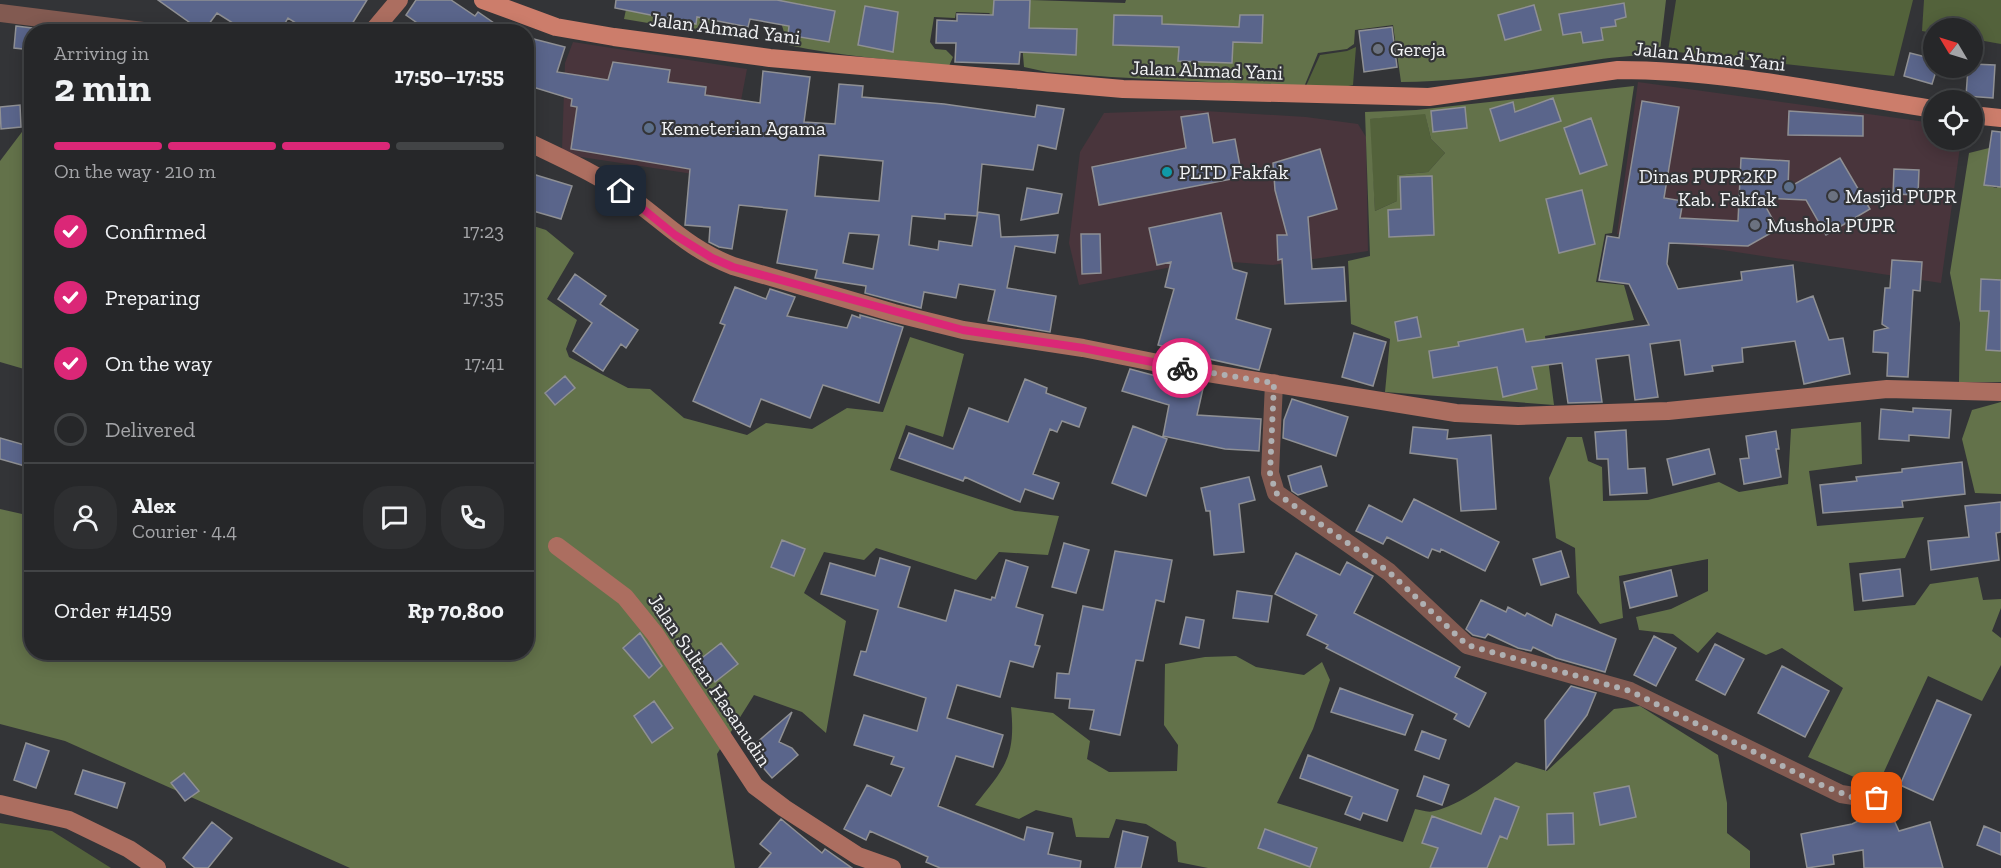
<!DOCTYPE html>
<html lang="en">
<head>
<meta charset="utf-8">
<style>
	body { margin:0; font-family:"Zilla Slab",serif; background:#2e2f31; color:#f1f3f6; height:100vh; display:flex; flex-direction:column; font-size:22px; white-space:nowrap }
	* { box-sizing:border-box; margin:0 }
	p { font-size:20px; color:#a4a5a8 }
	.icon { flex:none; width:33px; height:33px; fill:none; stroke:currentColor; stroke-width:2; stroke-linecap:round; stroke-linejoin:round }
	.map { position:relative; flex:1; overflow:hidden }
	.side { position:absolute; left:24px; top:24px; width:510px; height:636px; display:flex; flex-direction:column; background:#262729; border-radius:24px; box-shadow:0 3px 15px #0003,0 0 0 2px #424446 }
	.side>* { flex:none }
	.needle { width:39px; rotate:308deg }
	.controls { position:absolute; left:1923px; top:18px; display:grid; gap:12px }
	.controls a { display:grid; place-items:center; width:60px; height:60px; border-radius:50%; background:#262729; box-shadow:0 3px 15px #0003,0 0 0 2px #424446; font-size:30px }
	.pin { position:absolute; display:grid; place-items:center; width:51px; height:51px; color:#fff; margin:-26px; border-radius:12px; box-shadow:0 3px 9px #0006 }
	.courier { position:absolute; display:grid; place-items:center; width:60px; height:60px; margin:-30px; border:4px solid #db2777; border-radius:50%; background:#fff; color:#222; box-shadow:0 2px 8px #0007 }
	.overview em { font-style:normal; font-weight:700 }
	.overview div { display:flex; flex-direction:column-reverse }
	.overview { display:flex; align-items:center; justify-content:space-between; height:102px; padding:0 30px }
	h1 { font-size:39px; font-weight:700; line-height:45px }
	.bar { display:grid; grid-template-columns:repeat(4,1fr); gap:9px 6px; align-content:center; height:72px; padding:0 30px }
	.bar i { height:8px; border-radius:4px; background:#424446 }
	.bar .selected { background:#db2777 }
	.bar p { grid-column:span 4 }
	.line { display:flex; align-items:center; gap:15px; padding:0 30px; border-top:2px solid #424446 }
	.line div { flex:1 }
	.round { display:grid; place-items:center; flex:none; width:63px; height:63px; border-radius:24px; background:#2e2f31 }
	ol { padding:0 30px; list-style:none }
	li { display:flex; align-items:center; gap:18px; height:66px }
	li p { margin-inline-start:auto }
	li .icon { padding:6px; border-radius:50%; background:#db2777; color:#fff; stroke-width:4 }
	li:last-child { color:#a4a5a8 }
	li i { width:33px; height:33px; border:3px solid #424446; border-radius:50% }
	.map>svg:first-child { display:block }
</style>
</head>
<body>
<div class="map">
<svg width="2001" height="868" viewBox="0 0 2001 868">
	<rect width="100%" height="100%" fill="#333437"/>
	<path fill="#49353c" d="M573,42L747,69L726,179L568,155L562,150L565,63Z
		M1638,82L1933,123L1934,140H1961L1941,283L1617,234Z
		M1188,110L1306,117L1358,124L1366,137L1368,251L1273,265L1232,262L1177,266L1079,285L1069,243L1080,152L1104,113Z"/>
	<path fill="#53623b" d="M1676,0H1913L1894,76L1668,51Z
		M1924,0H2001V44L1973,39L1972,28H1934L1933,33L1922,31Z
		M1356,47L1353,85L1335,89L1306,86L1320,55L1347,51Z
		M1425,113L1431,139L1445,153L1428,172L1397,175V201L1375,211L1369,119Z
		M0,823L52,831L111,868H0Z"/>
	<path fill="#63724a" fill-rule="evenodd" d="M628,0H713L708,33L624,19Z
		M774,0H994L1029,16L1030,0L1125,3L1126,0H1666L1660,51C1639,57 1617,56 1595,60C1531,70 1466,82 1401,82L1393,25L1355,30L1354,44L1347,49L1318,53L1304,87L1111,77L1047,72L1024,67L1020,19L994,17L989,13L956,12L955,18L934,17L930,42L935,49L946,50L953,57L949,66C895,59 841,57 788,45ZM794,3L835,11L829,42L788,34ZM1624,3L1626,17L1615,20L1616,26L1601,28L1603,40L1583,43L1581,32L1563,35L1559,14ZM1534,5L1541,30L1505,39L1499,15ZM866,6L898,12L862,28ZM1115,15L1162,17L1161,46L1113,44ZM1180,25L1233,27L1232,63L1178,60ZM1042,28L1077,29L1076,54V55Z
		M1634,86L1612,233L1605,234L1596,282L1624,285L1634,320L1545,336L1554,405L1385,392L1390,339L1351,324L1348,261L1370,256L1365,112L1416,110ZM1553,99L1561,121L1541,128L1533,106ZM1513,102L1522,134L1500,141L1490,109ZM1464,107L1467,128L1433,132L1431,111ZM1425,114L1431,139L1445,153L1428,172L1397,175V201L1375,211L1370,119ZM1591,119L1607,164L1580,174L1564,128ZM1432,176L1434,235L1389,237L1401,209L1400,177ZM1582,190L1595,244L1559,253L1546,199ZM1417,317L1421,336L1399,341L1395,322ZM1523,329L1537,389L1503,396L1490,337ZM1479,339L1484,369L1463,373L1458,343Z
		M31,120V371L0,362V161Z
		M2001,145L1988,159L1984,185L1997,188L2001,162L1998,187H2001V280L1981,279L1980,310L2001,311L1988,326L1986,350L2001,351V382H1959L1960,323L1950,273L1969,153Z
		M527,224L546,230L574,253L547,299L577,320L566,349L569,357L628,388L650,389L684,418L747,435L766,423L812,429L847,408L883,412L910,337L964,354L943,437L906,425L890,470L1015,511L1059,516L1048,555L999,552L976,580L876,548L864,560L824,552L804,593L846,621L826,733L802,712L754,695L717,754L735,868H350L65,741L0,724V509L31,516L32,652H526Z
		M2001,402V494L1975,493L1962,439L1972,410Z
		M1861,422L1862,464L1809,471L1817,526L1924,517L1905,558L1849,563L1854,611L1915,605L1930,584L1978,577L1983,600L2001,599V608L1992,631L2001,638V665L1982,701L1928,676L1877,787L1808,757L1843,688L1782,648L1766,655L1717,632L1698,653L1673,634L1639,630L1636,617L1671,609L1708,591V559L1619,576L1623,618L1600,624L1577,593L1575,548L1556,538L1549,478L1567,437H1582L1588,461L1602,467L1603,501L1648,500L1719,482L1739,492L1788,484L1791,429Z
		M1236,656L1256,667L1304,675L1322,662L1330,680L1313,729L1277,803L1403,842L1415,809C1421,810 1428,813 1434,811C1457,807 1499,777 1516,762L1547,771L1614,709L1640,706L1718,755L1727,803V833L1750,851V868H1208L1178,862L1176,842L1146,824L1116,819L1109,838L1076,837L1072,818L1036,810L1019,819L975,805C1005,767 1016,758 1011,707L1053,713L1090,741L1087,759L1109,772L1177,771L1178,745L1164,725L1165,664L1205,657Z"/>
	<path fill="#5a658b" stroke="#8f9094" stroke-width="1.5" fill-rule="evenodd" d="M158,0H367L347,32H310L288,18L280,32H247L217,13L203,32Z
		M416,0H451L475,16L478,12L507,32H430L406,15Z
		M616,0H777L835,11L829,42L788,35L789,26L750,19L748,27L697,17L696,24L615,8Z
		M994,0H1030L1029,28L1077,29L1076,55L1020,52L1019,64L955,62L956,43H936L937,20L957,21V14L993,15Z
		M1624,3L1626,17L1615,20L1616,26L1601,28L1603,40L1583,43L1581,32L1563,35L1559,14Z
		M1534,5L1541,30L1505,40L1498,15Z
		M865,6L898,12L893,52L858,45Z
		M1114,15L1162,16V24L1239,27L1240,15H1263L1262,43L1233,42L1232,63L1178,61L1179,47L1113,45Z
		M16,26L32,28V50L14,48Z
		M1392,27L1397,67L1364,72L1359,31Z
		M526,37L565,47L557,72L608,80L613,62L670,70L668,82L706,87L705,95L760,103L763,71L810,77L804,122L835,124L839,84L863,86L862,97L944,104L1035,117L1037,105L1064,109L1056,149L1038,145L1033,170L982,164L977,216L945,214V219L912,216L909,245L938,250L939,241L972,246L978,212L999,215L1001,237L1058,235L1055,253L1015,246L1007,288L1056,296L1050,332L988,321L995,290L959,284L956,298L924,292L921,308L865,293L866,286L815,278L817,270L777,263L787,210L739,205L732,249L719,247L709,242L710,227L685,225L690,169L571,149L577,107L571,106L572,99L526,85ZM819,155L883,161L879,201L815,196ZM849,233L879,235L873,269L843,263Z
		M1910,53L1934,59V68H1937L1932,84L1904,76Z
		M1972,64L1995,65L1993,98L1966,96L1968,68H1972Z
		M1553,98L1561,121L1500,141L1490,109L1513,102L1515,112Z
		M1642,101L1679,107L1664,198L1683,201L1680,218L1738,221L1741,158L1789,161L1788,188L1840,158L1870,209L1826,235L1806,200L1761,198L1778,229L1748,246L1669,243L1667,264L1678,289L1742,280L1741,272L1793,265L1797,302L1813,296L1829,340L1843,338L1850,374L1804,384L1795,341L1742,348L1743,362L1712,366L1713,371L1685,375L1680,340L1650,344L1658,397L1635,400L1629,355L1596,359L1602,402L1568,403L1562,363L1532,367L1537,389L1503,397L1497,367L1433,378L1429,351L1459,346L1458,342L1523,329L1526,342L1649,325L1629,284L1599,280L1607,236L1619,238Z
		M20,105L21,127L1,129L0,107Z
		M1465,107L1467,128L1433,132L1431,111Z
		M1789,111L1863,116V136L1788,135Z
		M1208,113L1213,143L1235,139L1242,177L1099,205L1092,167L1186,148L1181,117Z
		M1591,118L1607,165L1580,174L1564,128Z
		M1992,131L2001,132V187L1984,185Z
		M1320,149L1337,209L1308,217L1312,269L1344,267L1346,301L1285,304L1282,259L1278,260L1277,235H1287L1275,190L1273,163Z
		M1894,169L1919,170L1918,195L1893,194Z
		M526,172L572,186L561,219L526,209Z
		M1432,176L1434,235L1389,237L1388,210L1401,209L1400,177Z
		M1027,188L1062,194L1058,213L1021,220Z
		M1582,190L1595,244L1559,253L1546,199Z
		M1221,213L1233,269L1247,273L1236,319L1271,329L1259,370L1209,359L1208,362L1187,357L1188,353L1158,345L1174,289L1165,287L1171,262L1157,265L1149,228Z
		M1081,234H1100L1101,273L1082,274Z
		M1892,260L1922,262L1920,291L1913,290L1908,377L1887,376L1888,353L1873,352L1874,331L1888,328L1882,324L1885,288H1890Z
		M575,274L606,296L600,304L638,330L626,348L621,344L603,371L573,351L592,323L558,299Z
		M1981,279L2001,280V351L1986,350L1989,311H1980Z
		M735,287L766,299L770,289L795,297L787,316L847,328L852,315L860,318V315L903,327L879,403L823,385L810,418L761,399L750,427L693,401L725,325L720,323Z
		M1417,317L1421,337L1398,341L1395,322Z
		M1354,333L1386,342L1373,386L1342,377Z
		M1130,369L1182,383V379L1204,384L1197,415L1261,419L1259,451L1225,449L1163,436L1169,405L1122,391Z
		M565,376L575,388L555,405L545,393Z
		M1025,379L1047,388L1046,393L1086,408L1079,427L1062,421L1057,432L1050,429L1033,474L1059,483L1053,499L1025,489L1020,502L965,477L963,481L899,458L909,433L953,449L969,408L1008,422Z
		M1292,399L1348,417L1336,456L1283,438L1284,420Z
		M1913,408L1951,410L1949,438L1909,435V441L1879,439L1881,409L1913,412Z
		M1133,426L1167,439L1146,496L1112,483Z
		M1413,427L1448,430L1447,439L1491,435L1496,509L1461,511L1457,459L1410,453Z
		M1626,430L1628,469L1645,468L1647,493L1610,495L1608,459H1597L1595,432Z
		M1776,431L1779,449H1776L1781,477L1744,484L1740,459L1749,458L1746,436Z
		M0,438L32,447V468L0,459Z
		M1709,449L1715,474L1673,485L1667,459Z
		M1962,462L1965,494L1902,501L1903,507L1823,513L1820,485L1857,481L1856,477L1902,472V469Z
		M1321,466L1327,486L1298,495L1292,491L1288,476Z
		M1249,477L1255,500L1239,504L1244,552L1214,555L1210,511H1206L1201,488Z
		M1414,499L1499,542L1485,571L1441,549L1440,552L1432,549L1428,558L1387,537L1383,544L1356,531L1369,505L1402,522Z
		M2001,502V532L1996,533L1999,560L1931,570L1928,541L1969,537L1965,506Z
		M782,540L805,549L794,576L771,567Z
		M1064,543L1089,550L1076,593L1052,587Z
		M1115,551L1172,560L1164,602L1156,600L1143,661L1136,660L1120,735L1090,729L1094,710L1069,708L1070,699L1055,698L1057,673L1069,674L1083,606L1103,610Z
		M1561,551L1569,577L1541,585L1533,559Z
		M1296,553L1340,575L1347,562L1373,576L1354,613L1460,667L1455,677L1486,693L1469,727L1454,719L1457,714L1326,648L1328,645L1307,635L1317,615L1275,594Z
		M880,558L910,567L898,607L946,621L955,590L991,600L992,597L995,598L1006,560L1028,567L1016,607L1043,615L1035,645L1040,646L1033,667L1010,661L1000,697L957,685L947,718L1003,735L993,767L956,756L938,806L1024,840L1027,827L1053,833L1048,854L1081,861L1080,868H940L926,862L928,857L870,831L866,840L844,829L867,785L891,796L904,768L891,764L894,757L854,745L864,715L917,731L926,698L854,675L861,651L866,652L878,610L821,594L830,563L875,576Z
		M1900,569L1903,596L1863,601L1860,574Z
		M1671,570L1677,596L1630,608L1624,582Z
		M1237,591L1272,596L1268,622L1233,618Z
		M1481,600L1506,612L1508,607L1525,616L1527,613L1552,626L1556,614L1616,639L1605,672L1556,658L1533,647L1531,651L1518,648L1488,634L1485,638L1473,635L1466,629Z
		M1186,617L1204,620L1199,648L1180,644Z
		M640,633L662,666L649,678L623,648Z
		M1654,636L1676,648L1656,686L1634,675Z
		M721,643L738,664L715,682L698,661Z
		M1715,644L1744,659L1725,695L1696,680Z
		M1782,666L1829,691L1805,737L1758,713Z
		M1571,686L1596,693L1587,715L1546,769L1545,720Z
		M1340,688L1413,715L1405,735L1331,712Z
		M1937,700L1971,715L1933,800L1900,785Z
		M654,701L673,728L652,743L634,716Z
		M792,712L779,742L792,748L798,755L772,778L748,750Z
		M1422,731L1446,740L1439,759L1415,750Z
		M26,743L49,751L36,788L14,780Z
		M1308,755L1398,790L1387,821L1363,813L1360,820L1345,814L1352,797L1300,778Z
		M83,770L125,783L117,808L75,794Z
		M184,773L199,791L185,801L171,783Z
		M1424,776L1449,785L1442,805L1417,796Z
		M1629,786L1636,817L1600,825L1594,793Z
		M1495,798L1519,807L1507,839L1500,836L1487,868H1430L1438,848L1422,843L1432,816L1481,834Z
		M1888,807L1899,831L1930,822L1943,868H1864L1863,850L1833,855L1834,864L1807,868L1801,834L1852,824Z
		M1573,813L1574,844L1548,845L1547,814Z
		M781,819L822,853L825,849L852,868H759L771,853L760,844Z
		M212,822L232,838L208,868H195L183,858Z
		M1984,826L2001,833V855L1977,845Z
		M1265,829L1317,848L1310,867L1258,848Z
		M1123,831L1148,837L1141,868H1115Z"/>
	<g fill="none" stroke-linecap="round" stroke-linejoin="round">
		<path stroke="#825a51" stroke-width="18" d="M0,13L151,32
			M1274,383L1270,473L1276,493L1389,572L1467,645L1630,691L1841,794L1873,799L1889,788"/>
		<path stroke="#ac6e60" stroke-width="18" d="M372,32L399,0
			M526,141C561,158 600,175 631,198C668,225 689,249 733,266L894,313L963,330L1083,348L1208,373L1456,413L1518,416L1668,411L1887,389L2001,392
			M557,546L625,597L655,634L755,786L784,808L858,856L892,868
			M0,804L69,820L129,849L157,868"/>
		<path stroke="#cc7d6b" stroke-width="18" d="M483,0L556,27L614,37L770,58L1123,89L1429,97L1618,70C1724,70 1829,93 1934,109
			M1972,115L2001,118"/>
	</g>
	<g fill="none" stroke-linecap="round" stroke-linejoin="round">
		<path stroke="#afb0b2" stroke-width="6" stroke-dasharray="0 10.8" d="M1182,368L1274,383L1270,473L1276,493L1389,572L1467,645L1630,691L1819,784L1854,798H1877"/>
		<path stroke="#db2777" stroke-width="8" d="M621,191L675,235L712,258L733,267L963,330L1083,348L1182,368"/>
	</g>
	<g fill="#6b7280" stroke="#333437" stroke-width="2">
		<circle cx="1378" cy="49" r="6"/>
		<circle cx="1833" cy="196" r="6"/>
		<circle cx="1755" cy="225" r="6"/>
	</g>
	<g fill="#5c6f8a" stroke="#333437" stroke-width="2">
		<circle cx="649" cy="128" r="6"/>
		<circle cx="1789" cy="187" r="6"/>
	</g>
	<circle fill="#0f9aa8" stroke="#333437" stroke-width="2" cx="1167" cy="172" r="6"/>
	<g text-anchor="middle" stroke-width="4.5" stroke-linejoin="round" paint-order="stroke">
		<g font-size="20" fill="#f2f3f5" stroke="#333437">
			<text transform="translate(725 28) rotate(7)" y="7">Jalan Ahmad Yani</text>
			<text transform="translate(1710 56) rotate(6)" y="7">Jalan Ahmad Yani</text>
			<text transform="translate(1207 70) rotate(2)" y="7">Jalan Ahmad Yani</text>
			<text transform="translate(710 680) rotate(56)" y="7">Jalan Sultan Hasanudin</text>
		</g>
		<g font-size="20" fill="#f2f3f5" stroke="#333437" text-anchor="start">
			<text x="1390" y="56">Gereja</text>
			<text x="661" y="135">Kemeterian Agama</text>
			<text x="1179" y="179">PLTD Fakfak</text>
			<text x="1777" y="183" text-anchor="end">Dinas PUPR2KP<tspan x="1777" dy="23">Kab. Fakfak</tspan></text>
			<text x="1845" y="203">Masjid PUPR</text>
			<text x="1767" y="232">Mushola PUPR</text>
		</g>
	</g>
</svg>
<div class="controls">
<a><svg class="needle" viewBox="-14 -14 28 28"><path d="M0-13l5 13h-10z" fill="#e53935"/><path d="M0 13l5-13h-10z" fill="#a4a5a8"/></svg></a>
<a><svg class="icon" aria-label="locate" viewBox="0 0 24 24"><circle cx="12" cy="12" r="6"/><path d="M12 2v4M12 18v4M2 12h4M18 12h4"/></svg></a>
</div>
<div class="pin" style="left:1877px;top:798px;background:#ea580c"><svg class="icon" aria-label="bag" viewBox="0 0 24 24"><path d="M5 8h14l-1 12H6zM9 8a3 3 0 0 1 6 0"/></svg></div>
<div class="pin" style="left:621px;top:191px;background:#1f2937"><svg class="icon" aria-label="home" viewBox="0 0 24 24"><path d="M3 11l9-7 9 7M6 9v11h12V9"/></svg></div>
<div class="courier" style="left:1182px;top:368px"><svg class="icon" aria-label="bike" viewBox="0 0 24 24"><circle cx="6" cy="16" r="4"/><circle cx="18" cy="16" r="4"/><path d="M6 16l4-8h5l3 8M10 8l3 8H6M13 5h3"/></svg></div>
<section class="side">
<div class="overview"><div><h1>2 min</h1><p>Arriving in</p></div><em>17:50–17:55</em></div>
<div class="bar"><i class="selected"></i><i class="selected"></i><i class="selected"></i><i></i><p>On the way · 210 m</p></div>
<ol>
<li><svg class="icon" aria-label="check" viewBox="0 0 24 24"><path d="M5 12l5 5 9-10"/></svg>Confirmed<p>17:23</p></li>
<li><svg class="icon" aria-label="check" viewBox="0 0 24 24"><path d="M5 12l5 5 9-10"/></svg>Preparing<p>17:35</p></li>
<li><svg class="icon" aria-label="check" viewBox="0 0 24 24"><path d="M5 12l5 5 9-10"/></svg>On the way<p>17:41</p></li>
<li><i></i>Delivered</li>
</ol>
<div class="line" style="height:108px"><a class="round"><svg class="icon" aria-label="person" viewBox="0 0 24 24"><circle cx="12" cy="8" r="4"/><path d="M4 21q1-7 8-7t8 7"/></svg></a><div><b>Alex</b><p>Courier · 4.4</p></div><a class="round"><svg class="icon" aria-label="chat" viewBox="0 0 24 24"><path d="M4 5h16v11H9l-5 4z"/></svg></a><a class="round"><svg class="icon" aria-label="phone" viewBox="0 0 24 24"><path d="M5 4h4l2 5-3 2q2 4 5 5l2-3 5 2v4C11 20 4 13 5 4z"/></svg></a></div>
<div class="line" style="height:78px"><div>Order #1459</div><b>Rp 70,800</b></div>
</section>
</div>
</body>
</html>
